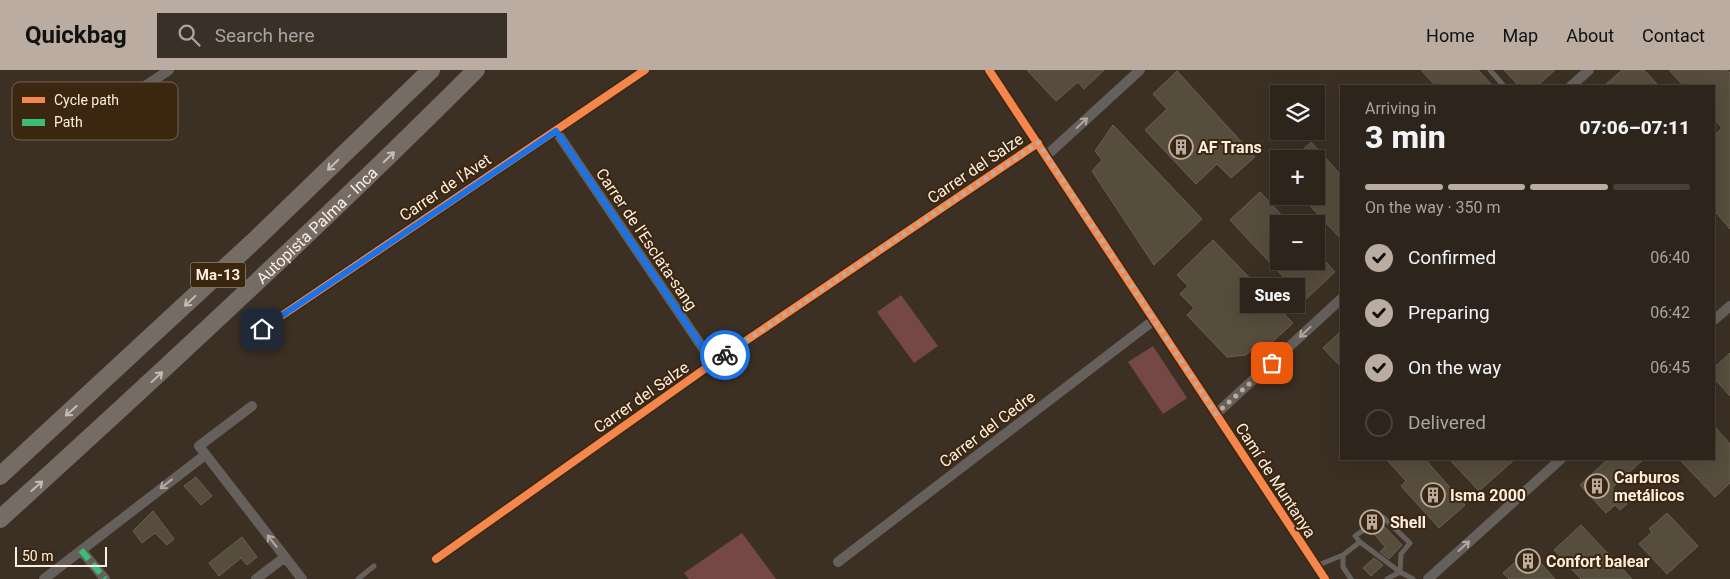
<!DOCTYPE html>
<html lang="en">
<head>
<meta charset="utf-8">
<style>
	body { margin:0; font-family:Roboto,sans-serif; background:#393028; color:#f1f3f6; height:100vh; display:flex; flex-direction:column; font-size:19px; white-space:nowrap }
	* { box-sizing:border-box; margin:0 }
	p { font-size:16px; color:#a7a4a3 }
	.icon { flex:none; width:28px; height:28px; fill:none; stroke:currentColor; stroke-width:2; stroke-linecap:round; stroke-linejoin:round }
	.map { position:relative; flex:1; overflow:hidden }
	.details { position:absolute; left:1340px; top:15px; width:375px; height:375px; display:flex; flex-direction:column; background:#2d241b; border-radius:0px; box-shadow:0 5px 20px #0002,0 0 0 1px #48413a }
	.details>* { flex:none }
	.fabs { position:absolute; left:1270px; top:15px; display:grid; gap:10px }
	.fabs a { display:grid; place-items:center; width:55px; height:55px; border-radius:0px; background:#2d241b; box-shadow:0 5px 20px #0002,0 0 0 1px #48413a; font-size:25px }
	.scale { position:absolute; left:15px; bottom:12px; width:92px; box-sizing:border-box; padding-left:5px; border:2px solid #feefe2; border-top:0; font-size:14px; line-height:18px; white-space:nowrap; color:#feefe2; -webkit-text-stroke:4px #3b260f; paint-order:stroke }
	.pin { position:absolute; display:grid; place-items:center; width:42px; height:42px; color:#fff; margin:-21px; border-radius:10px; box-shadow:0 2px 8px #0006 }
	.courier { position:absolute; display:grid; place-items:center; width:50px; height:50px; margin:-25px; border:4px solid #1a73e8; border-radius:50%; background:#fff; color:#222; box-shadow:0 1px 6px #0007 }
	.bubble { position:absolute; height:35px; border-radius:0px; background:#2d241b; box-shadow:0 5px 20px #0002,0 0 0 1px #48413a; font-size:16px; font-weight:800; line-height:35px; text-align:center }
	.overview em { font-style:normal; font-weight:800 }
	.overview div { display:flex; flex-direction:column-reverse }
	.overview { display:flex; align-items:center; justify-content:space-between; height:85px; padding:0 25px }
	h1 { font-size:32px; font-weight:800; line-height:38px }
	.bar { display:grid; grid-template-columns:repeat(4,1fr); gap:8px 5px; align-content:center; height:60px; padding:0 25px }
	.bar i { height:6px; border-radius:4px; background:#48413a }
	.bar .active { background:#baaca0 }
	.bar p { grid-column:span 4 }
	ol { padding:0 25px; list-style:none }
	li { display:flex; align-items:center; gap:15px; height:55px }
	li p { margin-inline-start:auto }
	li .icon { padding:5px; border-radius:50%; background:#baaca0; color:#111; stroke-width:4 }
	li:last-child { color:#a7a4a3 }
	li i { width:28px; height:28px; border:2px solid #48413a; border-radius:50% }
	header { display:flex; align-items:center; gap:30px; box-sizing:border-box; height:70px; padding:0 25px; background:#baaca0; color:#111 }
	header strong { font-size:24px }
	nav { display:flex; gap:28px; margin-inline-start:auto; font-size:18px }
	.search { width:350px; height:45px; background:#393028; display:flex; align-items:center; gap:12px; box-sizing:border-box; padding:0 18px; border-radius:0px; color:#a7a4a3; font-size:19px }
	.map>svg:first-child { display:block }
</style>
</head>
<body>
<header>
<strong>Quickbag</strong>
<div class="search"><svg class="icon" aria-label="search" viewBox="0 0 24 24"><circle cx="10" cy="10" r="6"/><path d="M15 15l6 6"/></svg>Search here</div>
<nav><a>Home</a><a>Map</a><a>About</a><a>Contact</a></nav>
</header>
<div class="map">
<svg width="1730" height="509" viewBox="0 0 1730 509">
	<rect width="100%" height="100%" fill="#3c3024"/>
	<path fill="#754847" d="M901,225L938,276L914,293L877,242Z
		M1153,276L1187,328L1163,344L1128,292Z
		M742,463L776,509H689L684,503Z"/>
	<path fill="#574d3d" stroke="#696055" d="M1027,0H1104L1084,19L1078,12L1056,31Z
		M1421,0H1478L1493,16H1436Z
		M1504,0H1555L1537,16H1519Z
		M1622,0H1644L1659,16H1604Z
		M1669,0H1727L1730,3V159L1714,140V66L1722,58L1714,49V16H1684Z
		M1177,1L1255,87L1231,108L1217,94L1196,114L1145,60L1167,39L1153,24Z
		M1113,55L1202,149L1154,195L1092,101L1102,90L1095,81Z
		M1311,72L1341,105V169L1301,126H1316V89H1293Z
		M1260,122L1290,154H1279V191H1316V181L1335,202L1305,230L1230,150Z
		M1213,170L1293,253L1267,277L1260,271L1246,285L1227,287L1187,245L1194,238L1180,224L1188,216L1177,205Z
		M1341,261V297L1323,278Z
		M1730,283V326L1714,308V298Z
		M1714,356L1730,374V413L1715,427L1679,389H1714Z
		M1386,389H1425L1465,435L1439,458L1401,416L1406,411Z
		M1449,389H1515L1479,421Z
		M1608,389H1644L1612,418L1627,434L1620,440L1615,435L1606,443L1580,415Z
		M196,407L212,426L201,435L184,416Z
		M153,441L174,469L167,475L155,463L142,473L133,461Z
		M1667,443L1698,476L1667,504L1639,474L1652,462L1649,459Z
		M1381,453L1402,475L1389,489L1380,482L1385,477L1371,460Z
		M1581,455L1632,509H1581L1554,480Z
		M242,467L257,487L247,495L241,488L219,506L209,493Z
		M1529,480L1555,509H1509L1503,503Z
		M1374,488L1383,495L1371,506L1363,498Z"/>
	<g fill="none" stroke-linecap="round" stroke-linejoin="round">
		<path stroke="#66605c" stroke-width="5" d="M1490,0L1504,16
			M1360,472L1355,466L1383,447L1410,473L1401,484L1400,502
			M1316,496L1343,485
			M358,509L374,496
			M1351,509L1343,497V485L1360,472L1400,502L1413,509
			M1387,509L1400,502"/>
		<path stroke="#66605c" stroke-width="10" d="M989,0L1325,509
			M1571,16L1589,0
			M99,47L169,0
			M556,61L713,293
			M1046,86L1140,0
			M1714,250L1730,236
			M262,259L645,0
			M252,336L199,376L302,509
			M1216,344L1341,229
			M81,480L105,509
			M436,489L713,293L1038,73
			M838,492L1154,250
			M44,509L205,385
			M256,509L285,487
			M1428,509L1561,389"/>
		<g stroke="#766c66" stroke-width="18">
			<path d="M0,406L256,169L431,0"/>
			<path id="s1" d="M0,449C162,302 322,154 476,0"/>
		</g>
		<path stroke="#3abd76" stroke-width="6" stroke-dasharray="12 6" stroke-linecap="butt" d="M81,480L105,509"/>
		<g stroke="#3b260f" stroke-width="11">
			<path id="cycleway" d="M989,0L1325,509
				M262,259L645,0
				M436,489L713,293L1038,73"/>
		</g>
		<use href="#cycleway" stroke="#f5874c" stroke-width="8"/>
	</g>
	<defs><path id="oneway-shaft" d="M-6 0H5M1.5-3L5.5 0L1.5 3" fill="none" stroke-width="1.6" stroke-linecap="round" stroke-linejoin="round" transform="scale(1.25)"/></defs>
	<g stroke="#b2a89f">
		<use href="#oneway-shaft" transform="translate(1082 53) rotate(-43)"/>
		<use href="#oneway-shaft" transform="translate(1305 262) rotate(137)"/>
		<use href="#oneway-shaft" transform="translate(166 414) rotate(142)"/>
		<use href="#oneway-shaft" transform="translate(272 471) rotate(-128)"/>
		<use href="#oneway-shaft" transform="translate(1464 476) rotate(-42)"/>
	</g>
	<g stroke="#c8bbb0">
		<use href="#oneway-shaft" transform="translate(389 87) rotate(-44)"/>
		<use href="#oneway-shaft" transform="translate(333 95) rotate(136)"/>
		<use href="#oneway-shaft" transform="translate(190 231) rotate(137)"/>
		<use href="#oneway-shaft" transform="translate(157 307) rotate(-43)"/>
		<use href="#oneway-shaft" transform="translate(71 341) rotate(138)"/>
		<use href="#oneway-shaft" transform="translate(37 416) rotate(-41)"/>
	</g>
	<g fill="none" stroke-linecap="round" stroke-linejoin="round">
		<path stroke="#baaca0" stroke-width="5" stroke-dasharray="0 9" d="M725,285L1038,73L1216,344L1272,293"/>
		<path stroke="#1a73e8" stroke-width="6" d="M262,259L556,61L713,293L725,285"/>
	</g>
	<defs>
		<g id="building-ring" transform="scale(1.25)"><circle r="9.5" fill="#3b260f" stroke="#baaca0" stroke-width="1.5"/><path d="M-4-6H4V6H1V3H-1V6H-4ZM-2.5-4.3h1.7v1.8h-1.7ZM.8-4.3h1.7v1.8H.8ZM-2.5-1h1.7V.8h-1.7ZM.8-1h1.7V.8H.8Z" fill="#baaca0"/></g>
	</defs>
	<g fill-rule="evenodd">
		<use href="#building-ring" x="1181" y="77"/>
		<use href="#building-ring" x="1597" y="416"/>
		<use href="#building-ring" x="1433" y="425"/>
		<use href="#building-ring" x="1372" y="452"/>
		<use href="#building-ring" x="1528" y="491"/>
	</g>
	<g text-anchor="middle" stroke-width="4" stroke-linejoin="round" paint-order="stroke">
		<rect fill="#3b260f" stroke="#c4b3a3" stroke-width="1" x="190.5" y="192.5" width="55" height="25" rx="4"/>
		<g font-size="15" font-weight="bold" fill="#feefe2">
			<text x="218" y="210">Ma-13</text>
		</g>
		<g font-size="16" font-weight="bold" fill="#feefe2" stroke="#3b260f" text-anchor="start">
			<text x="1198" y="83">AF Trans</text>
			<text x="1614" y="413">Carburos<tspan x="1614" dy="18">metálicos</tspan></text>
			<text x="1450" y="431">Isma 2000</text>
			<text x="1390" y="458">Shell</text>
			<text x="1546" y="497">Confort balear</text>
		</g>
		<g font-size="16" fill="#feefe2" stroke="#3b260f">
			<text transform="translate(975 98) rotate(-34)" y="6">Carrer del Salze</text>
			<text transform="translate(445 117) rotate(-34)" y="6">Carrer de l'Avet</text>
			<text dy="6" stroke="none"><textPath href="#s1" startOffset="432">Autopista Palma - Inca</textPath></text>
			<text transform="translate(647 169) rotate(56)" y="6">Carrer de l'Esclata-sang</text>
			<text transform="translate(641 327) rotate(-35)" y="6">Carrer del Salze</text>
			<text transform="translate(987 359) rotate(-37)" y="6">Carrer del Cedre</text>
			<text transform="translate(1276 410) rotate(57)" y="6">Camí de Muntanya</text>
		</g>
	</g>
	<rect x="12" y="12" width="166" height="58" rx="8" fill="#3b260f" stroke="#76624e" stroke-width="1"/>
	<rect x="22" y="27" width="23" height="6" fill="#f5874c"/>
	<rect x="22" y="49" width="23" height="7" fill="#3abd76"/>
	<g font-size="14" fill="#feefe2">
		<text x="54" y="35">Cycle path</text>
		<text x="54" y="57">Path</text>
	</g>
</svg>
<div class="fabs">
<a><svg class="icon" aria-label="layers" viewBox="0 0 24 24"><path d="M12 4l9 5-9 5-9-5zM3 14l9 5 9-5"/></svg></a>
<a>+</a>
<a>−</a>
</div>
<div class="scale">50 m</div>
<div class="pin" style="left:1272px;top:293px;background:#ea580c"><svg class="icon" aria-label="bag" viewBox="0 0 24 24"><path d="M5 8h14l-1 12H6zM9 8a3 3 0 0 1 6 0"/></svg></div>
<div class="pin" style="left:262px;top:259px;background:#1f2937"><svg class="icon" aria-label="home" viewBox="0 0 24 24"><path d="M3 11l9-7 9 7M6 9v11h12V9"/></svg></div>
<div class="courier" style="left:725px;top:285px"><svg class="icon" aria-label="bike" viewBox="0 0 24 24"><circle cx="6" cy="16" r="4"/><circle cx="18" cy="16" r="4"/><path d="M6 16l4-8h5l3 8M10 8l3 8H6M13 5h3"/></svg></div>
<div class="bubble" style="left:1240px;top:208px;width:65px">Sues</div>
<section class="details">
<div class="overview"><div><h1>3 min</h1><p>Arriving in</p></div><em>07:06–07:11</em></div>
<div class="bar"><i class="active"></i><i class="active"></i><i class="active"></i><i></i><p>On the way · 350 m</p></div>
<ol>
<li><svg class="icon" aria-label="check" viewBox="0 0 24 24"><path d="M5 12l5 5 9-10"/></svg>Confirmed<p>06:40</p></li>
<li><svg class="icon" aria-label="check" viewBox="0 0 24 24"><path d="M5 12l5 5 9-10"/></svg>Preparing<p>06:42</p></li>
<li><svg class="icon" aria-label="check" viewBox="0 0 24 24"><path d="M5 12l5 5 9-10"/></svg>On the way<p>06:45</p></li>
<li><i></i>Delivered</li>
</ol>
</section>
</div>
</body>
</html>
